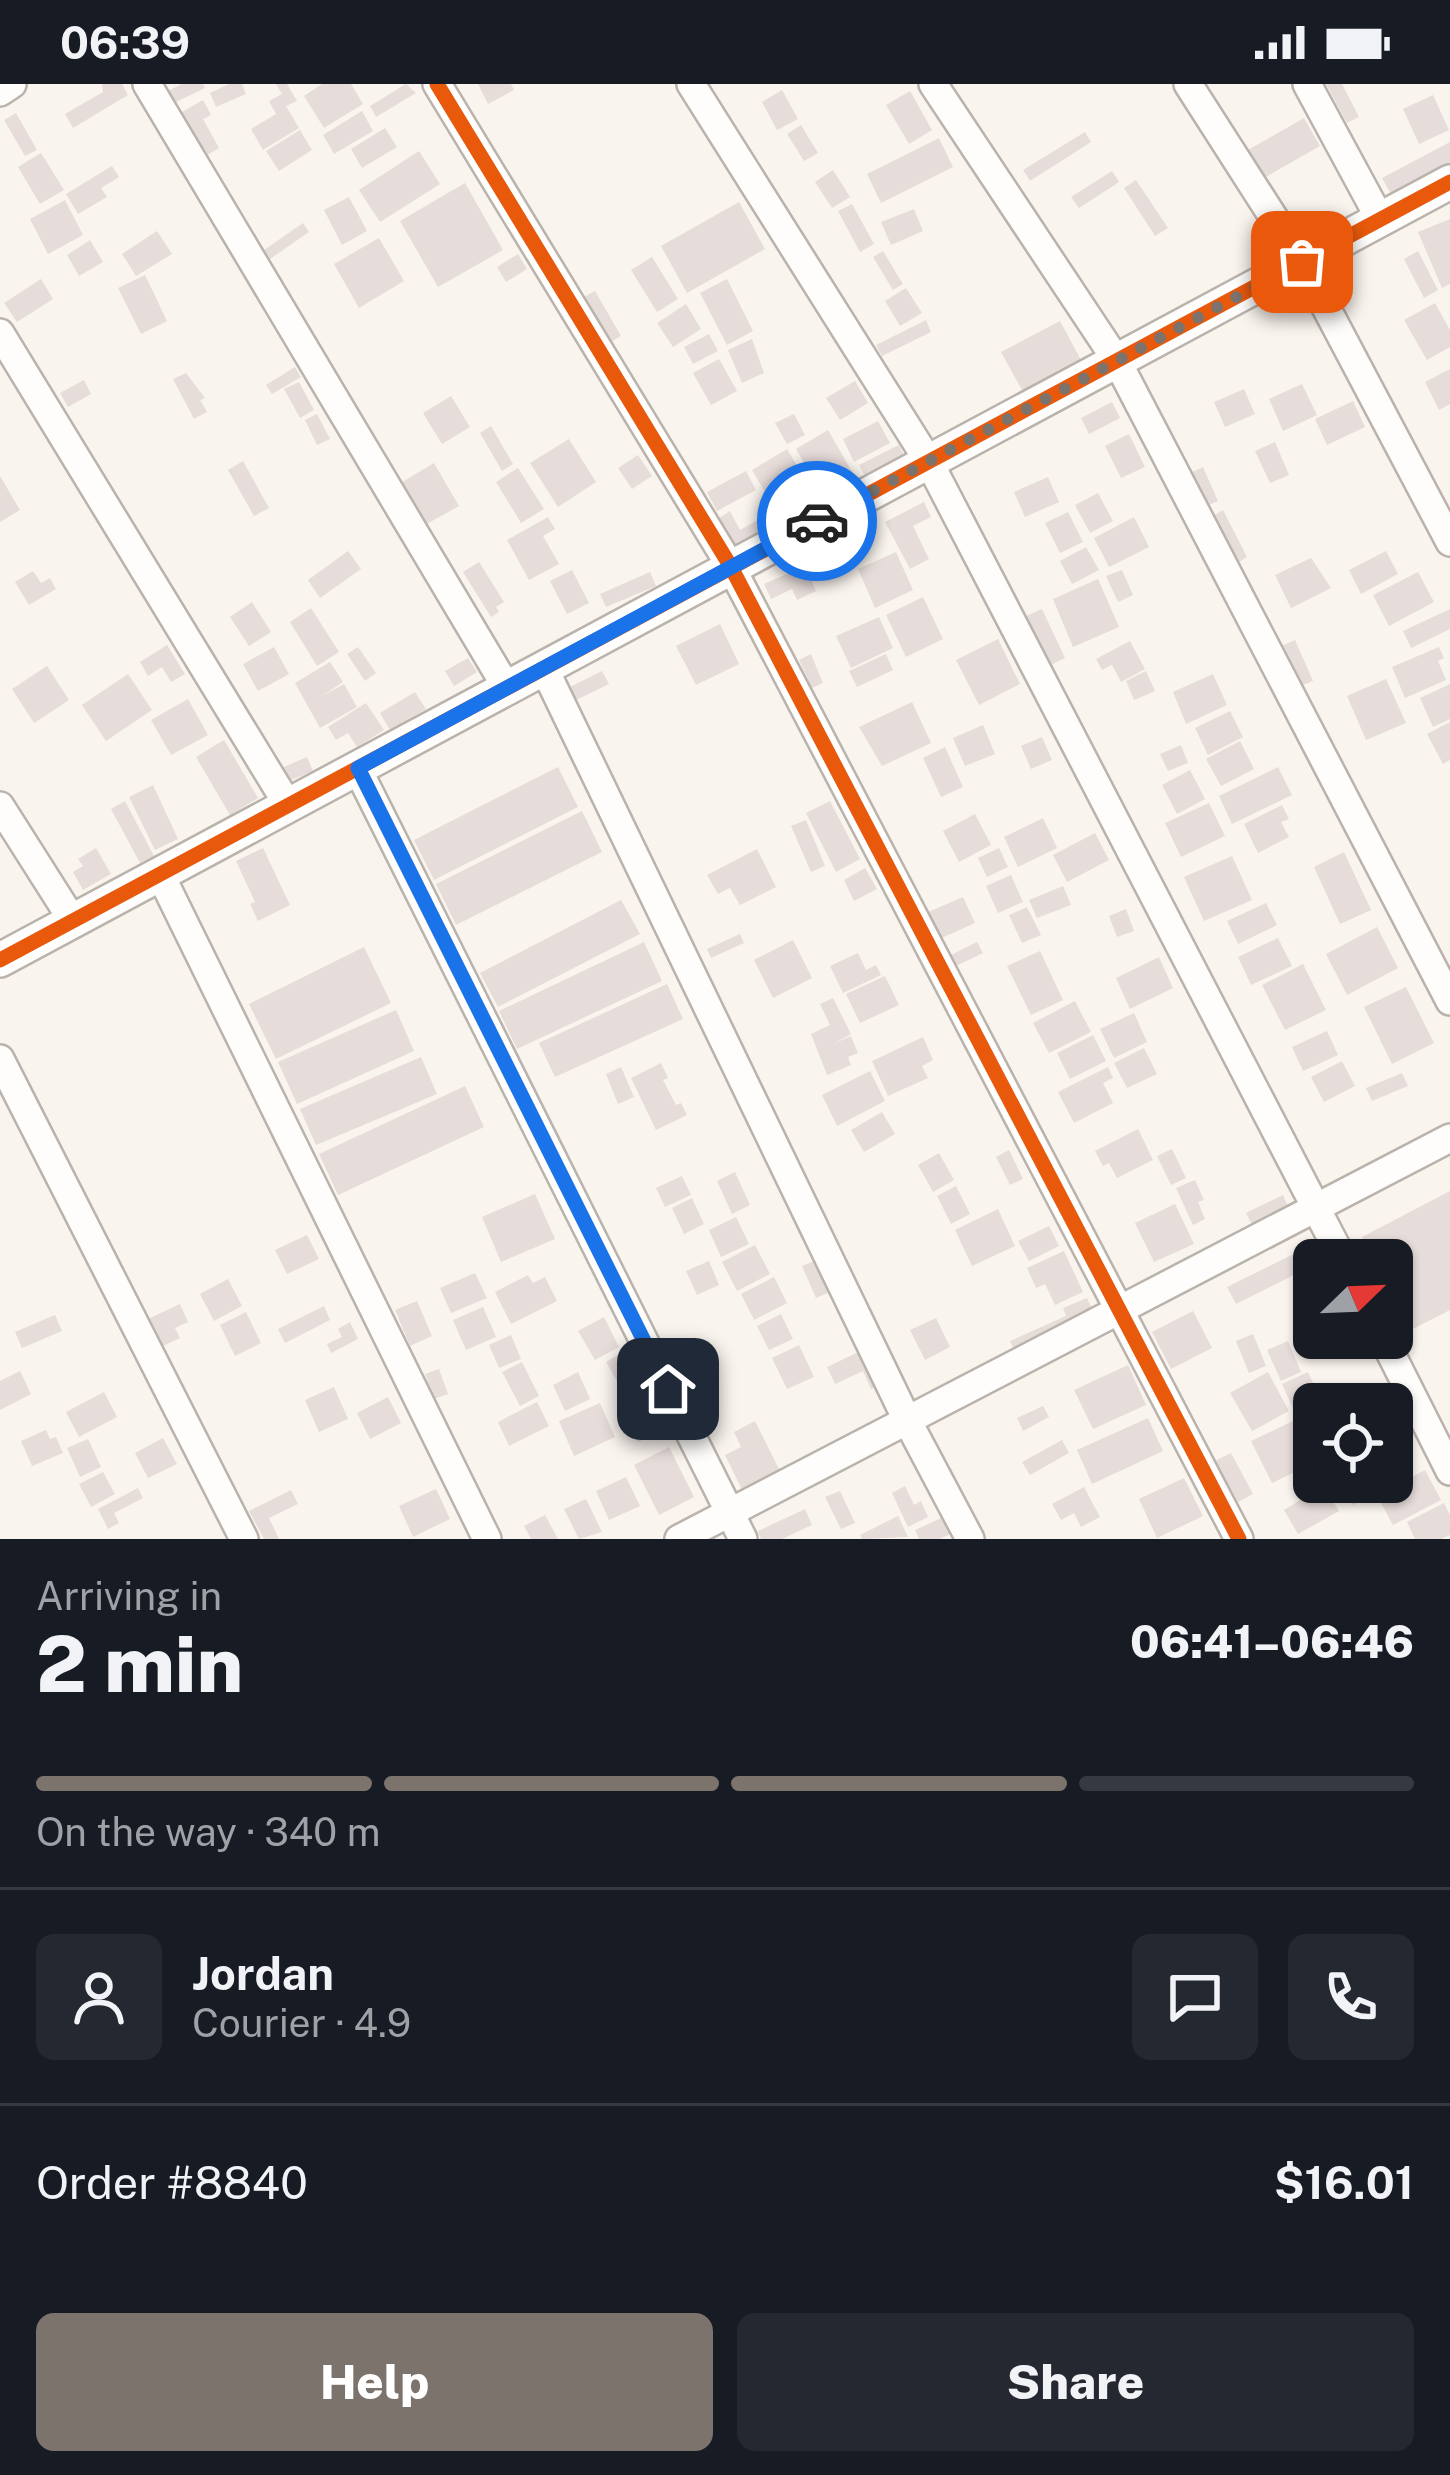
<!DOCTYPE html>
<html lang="en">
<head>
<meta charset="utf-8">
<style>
	body { margin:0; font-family:"Public Sans",sans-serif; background:#242831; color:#f1f3f6; height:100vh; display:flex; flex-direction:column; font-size:45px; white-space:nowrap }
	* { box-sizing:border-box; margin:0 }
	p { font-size:39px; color:#9ea1a6 }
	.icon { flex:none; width:66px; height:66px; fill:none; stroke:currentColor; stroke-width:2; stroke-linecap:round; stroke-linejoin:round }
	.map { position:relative; height:1455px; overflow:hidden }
	.panel { display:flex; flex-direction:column; background:#171b24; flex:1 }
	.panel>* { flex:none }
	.needle { width:78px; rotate:67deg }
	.controls { position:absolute; left:1293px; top:1155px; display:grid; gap:24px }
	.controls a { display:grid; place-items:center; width:120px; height:120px; border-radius:18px; background:#171b24; box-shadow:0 3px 9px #0004; font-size:60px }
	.pin { position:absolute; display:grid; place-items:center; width:102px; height:102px; color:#fff; margin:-51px; border-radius:24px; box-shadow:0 6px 18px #0006 }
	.courier { position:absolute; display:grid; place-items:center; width:120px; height:120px; margin:-60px; border:9px solid #1a73e8; border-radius:50%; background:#fff; color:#222; box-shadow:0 3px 15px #0007 }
	.summary em { font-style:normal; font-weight:800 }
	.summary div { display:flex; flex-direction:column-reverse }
	.summary { display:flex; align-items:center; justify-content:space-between; height:204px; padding:0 36px }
	h1 { font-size:78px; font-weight:800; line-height:90px }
	.bar { display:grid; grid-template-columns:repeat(4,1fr); gap:18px 12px; align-content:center; height:144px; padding:0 36px }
	.bar i { height:15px; border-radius:9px; background:#363941 }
	.bar .on { background:#7c746c }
	.bar p { grid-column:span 4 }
	.line { display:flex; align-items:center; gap:30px; padding:0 36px; border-top:3px solid #363941 }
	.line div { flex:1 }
	.round { display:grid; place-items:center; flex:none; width:126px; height:126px; border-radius:18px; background:#242831 }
	.primary-button { display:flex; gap:24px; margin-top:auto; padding:24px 36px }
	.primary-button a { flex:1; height:138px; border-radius:18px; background:#7c746c; color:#fff; font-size:48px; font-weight:800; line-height:138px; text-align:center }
	.primary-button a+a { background:#242831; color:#f1f3f6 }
	.status { display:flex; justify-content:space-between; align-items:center; height:84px; padding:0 60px; background:#171b24; direction:ltr }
	.status svg { height:33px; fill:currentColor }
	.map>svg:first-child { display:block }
</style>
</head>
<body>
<div class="status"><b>06:39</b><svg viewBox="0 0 49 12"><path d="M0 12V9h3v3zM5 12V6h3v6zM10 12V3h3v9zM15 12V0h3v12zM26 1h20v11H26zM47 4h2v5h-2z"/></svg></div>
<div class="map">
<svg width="1450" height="1455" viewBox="0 0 1450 1455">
	<rect width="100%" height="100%" fill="#faf4ee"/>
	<path fill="#e6dcd9" d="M102,0H122L128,11L73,44L65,30L103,8Z
		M182,0H203L205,4L174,19L168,7Z
		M229,0H242L246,10L216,23L210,9Z
		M276,0H287L297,17L286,22L299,44L263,66L251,45L276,30L269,17L282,10Z
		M322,0H351L363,20L324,44L304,12Z
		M406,0L416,9L376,33L370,22Z
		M478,0H511L514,6L488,20Z
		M1326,0H1342L1359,33L1347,39Z
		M782,6L798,35L777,46L762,18Z
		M910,7L932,46L909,60L886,21Z
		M1433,11L1449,46L1419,60L1403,25Z
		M203,16L211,31L203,35L219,64L206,72L182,28Z
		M362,27L373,47L334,70L323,51Z
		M16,29L37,66L25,72L4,36Z
		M1304,34L1320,62L1264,94L1248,66Z
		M801,41L818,69L804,77L787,50Z
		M385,44L397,63L362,84L351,65Z
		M300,46L312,66L279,87L266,67Z
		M1085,48L1091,58L1030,97L1023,86Z
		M939,54L953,83L881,119L867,90Z
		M1450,58V79L1391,110L1382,94Z
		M419,67L440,100L380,138L359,106Z
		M41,69L64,106L40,120L18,83Z
		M112,82L119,93L101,104L107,113L78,130L66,110Z
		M833,86L850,113L832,124L815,98Z
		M1112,87L1119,98L1079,124L1071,113Z
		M1136,96L1168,144L1155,152L1124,104Z
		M465,99L503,166L438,203L400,137Z
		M349,113L367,147L342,161L324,126Z
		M65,116L83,151L48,170L30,135Z
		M739,118L765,165L687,209L661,162Z
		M852,120L874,160L860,168L838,127Z
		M914,125L923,147L891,161L881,138Z
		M1450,135V200L1442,204L1418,148Z
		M303,139L309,148L270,175L264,166Z
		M157,147L172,170L136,192L122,170Z
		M379,154L404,197L359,224L334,180Z
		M90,156L103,178L79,192L67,171Z
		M883,167L903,200L893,206L873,173Z
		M1418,167L1438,206L1424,214L1404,175Z
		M518,170L527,185L506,198L497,183Z
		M652,173L678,215L657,228L631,186Z
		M145,191L167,237L141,250L118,204Z
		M41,195L53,215L17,238L4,219Z
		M727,195L753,247L727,261L700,209Z
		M906,204L922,229L900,242L885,217Z
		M595,207L621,252L609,259L582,214Z
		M1435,219L1450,246V263L1427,276L1404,236Z
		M686,220L701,245L673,263L657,239Z
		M926,236L931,248L882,272L876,261Z
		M1060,237L1081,276L1023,308L1001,268Z
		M709,250L718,267L693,280L684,263Z
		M752,255L764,289L742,299L728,266Z
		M719,275L737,307L711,321L693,289Z
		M295,283L301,293L272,310L266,301Z
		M1450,285V320L1439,326L1425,298Z
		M186,289L205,314L200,316L207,328L194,335L173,295Z
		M84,296L91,310L68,323L60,309Z
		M855,297L868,319L840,336L826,314Z
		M299,298L314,326L300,334L284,305Z
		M1302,300L1317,331L1283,347L1269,315Z
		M1244,305L1255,330L1225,343L1214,318Z
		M451,312L470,343L442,360L423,329Z
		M1353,317L1365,343L1327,361L1315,335Z
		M1112,318L1120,334L1089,350L1081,334Z
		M317,330L330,355L317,361L305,336Z
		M794,330L805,351L787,360L775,339Z
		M878,337L890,359L854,378L843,355Z
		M491,342L513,380L502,387L480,349Z
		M828,346L854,391L822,410L796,365Z
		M1129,350L1145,383L1121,394L1105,362Z
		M569,355L596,398L558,423L530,379Z
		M1275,358L1289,391L1270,399L1255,367Z
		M899,361L905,374L866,394L859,381Z
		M787,365L806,397L771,418L752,386Z
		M638,371L652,392L632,405L618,384Z
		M243,377L269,424L254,432L228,386Z
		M434,379L459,422L423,442L399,400Z
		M1203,383L1218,417L1204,423L1188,390Z
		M518,384L544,425L521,439L496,398Z
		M746,387L756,406L717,427L707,408Z
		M0,392L20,426L0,438Z
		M1048,393L1059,418L1025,433L1014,408Z
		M1098,409L1113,437L1090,449L1075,421Z
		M924,418L931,433L913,442L929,475L910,485L885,438Z
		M1223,426L1247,473L1237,479L1213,432Z
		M730,427L740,446L765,432L771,442L734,461L719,434Z
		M1068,428L1083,458L1060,469L1045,439Z
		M548,433L555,445L543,452L559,480L529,496L507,456Z
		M1134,433L1149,463L1109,483L1094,454Z
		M1086,463L1099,486L1072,500L1060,477Z
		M348,467L361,485L320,514L308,496Z
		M1386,467L1398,490L1361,510L1349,486Z
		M896,468L913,506L875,524L858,485Z
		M1311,474L1331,504L1291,524L1275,491Z
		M479,478L504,518L496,523L499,528L491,533L463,488Z
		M805,482L816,507L797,516L792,505L771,515L764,500Z
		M572,486L589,519L567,530L550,497Z
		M1122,486L1133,511L1118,518L1106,492Z
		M33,487L41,499L50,494L56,505L29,521L15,498Z
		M650,488L656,502L606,523L600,510Z
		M1418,488L1434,518L1389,542L1373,511Z
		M1098,495L1119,543L1073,563L1053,515Z
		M923,513L943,555L906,573L886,531Z
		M252,518L271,548L249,562L230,533Z
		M311,524L339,568L317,582L290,538Z
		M1042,525L1065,574L1047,583L1024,533Z
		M1450,525V545L1411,564L1403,547Z
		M879,533L893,564L851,584L836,552Z
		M720,540L739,580L696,601L676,562Z
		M998,555L1020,600L979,621L956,576Z
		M1295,556L1313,597L1298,603L1279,563Z
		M1130,557L1145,585L1121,598L1112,581L1102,586L1096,575Z
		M167,561L185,590L171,598L162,583L148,592L140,578Z
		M274,563L289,590L258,607L243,580Z
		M358,563L376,589L365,597L347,570Z
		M1439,563L1444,574L1438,577L1446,596L1405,614L1392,583Z
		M811,570L823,599L812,604L799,576Z
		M886,570L893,586L857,603L849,587Z
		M468,574L477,588L454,602L445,587Z
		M330,578L343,598L322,612L344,600L357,623L320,644L295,599Z
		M47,582L69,616L34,639L12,605Z
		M602,587L609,600L574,617L568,604Z
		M1146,587L1155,607L1134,616L1126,597Z
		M128,590L152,626L106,657L82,621Z
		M1213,590L1227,621L1186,640L1173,608Z
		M1386,595L1406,639L1366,656L1347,612Z
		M1450,600V635L1433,643L1420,614Z
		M415,608L426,625L390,646L380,629Z
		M188,615L208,651L171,671L151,636Z
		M912,618L931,659L882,682L859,643Z
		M366,619L384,646L357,663L348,649L336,656L328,643Z
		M1230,627L1243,653L1208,671L1195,644Z
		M1450,638V676L1443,680L1427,650Z
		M983,641L995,670L965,682L953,654Z
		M1042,653L1052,676L1031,685L1021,662Z
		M224,656L258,714L230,731L196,673Z
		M1240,657L1254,685L1221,702L1206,675Z
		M1181,661L1188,679L1168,687L1160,670Z
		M945,663L963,703L941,713L923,674Z
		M307,673L313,687L284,699L279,685Z
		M558,683L578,723L434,796L414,756Z
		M1278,683L1292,711L1232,740L1219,712Z
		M1190,686L1205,715L1177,730L1162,701Z
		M153,701L178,755L155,766L129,713Z
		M125,717L154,772L140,779L111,725Z
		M830,717L860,775L836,788L806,729Z
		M1209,719L1225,752L1181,773L1165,739Z
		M1282,721L1289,735L1281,738L1289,753L1258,769L1244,740Z
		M582,727L602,768L456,841L436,800Z
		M975,730L991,761L959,778L943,747Z
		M1043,734L1057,764L1018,783L1004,753Z
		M806,736L825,782L811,788L791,742Z
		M1095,749L1109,776L1067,798L1053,771Z
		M96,764L111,790L83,806L73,788L83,782L78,775Z
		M263,764L290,821L258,837L250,820L255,818L236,777Z
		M999,764L1008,783L987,793L978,774Z
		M757,765L776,803L740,821L730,804L718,810L707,791Z
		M1344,768L1371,826L1340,840L1314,783Z
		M1232,772L1252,816L1204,837L1184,793Z
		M865,784L877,805L854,817L844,796Z
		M1011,791L1023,818L998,829L986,802Z
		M1063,802L1071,821L1037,834L1029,816Z
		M963,813L975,839L937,856L926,829Z
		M621,816L640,850L498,923L480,889Z
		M1266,819L1277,841L1238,860L1227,837Z
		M1027,823L1041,851L1022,859L1009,831Z
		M1126,825L1134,847L1117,853L1109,832Z
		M1377,843L1398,884L1347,911L1326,870Z
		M740,850L744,859L711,874L707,865Z
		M1278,854L1292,882L1251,901L1238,873Z
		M793,856L812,894L773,914L754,876Z
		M644,858L662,897L517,965L499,927Z
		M977,858L983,869L956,882L951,871Z
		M364,863L391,919L276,975L249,920Z
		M1040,867L1063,916L1031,931L1007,882Z
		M858,869L866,886L876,881L881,891L843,909L830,882Z
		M1159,873L1173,904L1130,925L1116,894Z
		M1303,880L1326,926L1285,946L1262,901Z
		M885,892L899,921L860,939L846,910Z
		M667,900L683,935L555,993L539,959Z
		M1406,903L1434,959L1392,980L1364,923Z
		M833,914L851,950L833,960L851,952L858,969L848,973L851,981L827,991L811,950L830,941L820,920Z
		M1075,917L1091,948L1049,969L1033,939Z
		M396,926L414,967L297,1020L278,978Z
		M1134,929L1147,958L1114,974L1100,945Z
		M1327,947L1338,971L1303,987L1292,963Z
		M1093,951L1106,977L1070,995L1057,969Z
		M923,953L933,976L922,982L928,994L888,1012L872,977Z
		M1144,964L1157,990L1127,1004L1114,979Z
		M421,973L437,1010L316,1061L300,1025Z
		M1342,977L1355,1002L1324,1018L1311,993Z
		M661,979L668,994L663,996L676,1021L681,1019L687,1031L656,1046L631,994Z
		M621,983L634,1013L618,1020L606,990Z
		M1108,983L1113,994L1103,999L1113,1019L1074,1039L1058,1008Z
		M870,987L885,1017L837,1042L822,1011Z
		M1402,989L1408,1002L1372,1017L1366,1004Z
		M465,1002L484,1043L338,1111L319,1070Z
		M882,1028L895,1050L864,1068L851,1046Z
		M1138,1045L1153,1076L1117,1094L1109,1079L1103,1082L1095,1067Z
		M1172,1065L1186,1094L1171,1101L1157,1072Z
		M1009,1066L1023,1095L1010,1101L996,1073Z
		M939,1069L954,1096L933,1108L918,1081Z
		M735,1088L750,1121L732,1130L717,1097Z
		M682,1092L691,1111L665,1123L656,1104Z
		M1195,1096L1204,1116L1198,1118L1205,1135L1193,1141L1176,1104Z
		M956,1102L970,1130L951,1140L937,1112Z
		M1450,1107V1226L1411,1246L1392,1209V1176H1374L1362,1153Z
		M535,1110L555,1155L501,1178L482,1133Z
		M1283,1111L1291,1129L1255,1147L1246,1129Z
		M692,1114L704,1140L684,1150L672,1124Z
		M1175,1120L1194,1160L1154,1178L1135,1139Z
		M998,1125L1015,1162L972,1182L955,1146Z
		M736,1133L749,1160L721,1173L709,1146Z
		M1049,1142L1059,1162L1029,1177L1018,1157Z
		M307,1151L319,1175L287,1190L275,1166Z
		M755,1161L770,1190L737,1207L722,1178Z
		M1310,1162L1317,1176L1314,1181L1236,1220L1227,1203Z
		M1064,1167L1083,1208L1055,1221L1045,1200L1036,1204L1027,1184Z
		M824,1173L837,1205L816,1214L802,1182Z
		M709,1177L719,1201L697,1211L686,1187Z
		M475,1189L487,1214L451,1229L440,1204Z
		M528,1191L533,1199L545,1193L557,1217L511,1240L495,1208Z
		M774,1193L787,1219L754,1236L741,1210Z
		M228,1195L242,1222L214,1237L200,1210Z
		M1087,1214L1095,1231L1015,1268L1010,1257L1066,1232L1063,1224Z
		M417,1217L432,1252L410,1262L395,1226Z
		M180,1220L188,1238L175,1244L180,1254L163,1262L150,1234Z
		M324,1222L330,1236L285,1259L278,1245Z
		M483,1223L496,1253L466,1266L453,1236Z
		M1193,1227L1212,1264L1171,1285L1152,1248Z
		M246,1228L261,1259L235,1272L220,1241Z
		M781,1230L793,1255L769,1266L757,1242Z
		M55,1231L62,1247L22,1264L15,1248Z
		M604,1233L619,1263L595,1276L578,1247Z
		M936,1234L950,1263L925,1276L910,1246Z
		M350,1238L358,1255L331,1269L327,1260L342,1253L338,1245Z
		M1253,1250L1266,1282L1249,1289L1236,1257Z
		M511,1251L521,1275L499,1284L489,1261Z
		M1288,1257L1301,1288L1281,1297L1267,1266Z
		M682,1259L689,1274L701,1269L707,1280L682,1292L669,1265Z
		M799,1261L814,1293L787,1305L772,1274Z
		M867,1264L884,1299L871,1305L863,1287L835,1300L827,1283Z
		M623,1268L639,1296L622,1306L606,1278Z
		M522,1278L539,1312L520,1322L502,1288Z
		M1128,1281L1146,1321L1093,1345L1074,1306Z
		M714,1283L718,1293L703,1300L717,1331L700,1338L682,1297Z
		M439,1285L448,1310L434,1315L425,1290Z
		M20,1287L31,1310L0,1326V1297Z
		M578,1288L590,1315L565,1327L553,1301Z
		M1268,1288L1289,1327L1252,1347L1230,1309Z
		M1308,1288L1316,1305L1329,1299L1336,1313L1296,1331L1282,1300Z
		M334,1303L348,1335L319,1348L305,1316Z
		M641,1305L660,1348L638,1358L618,1315Z
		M104,1308L117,1333L79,1353L66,1328Z
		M388,1313L401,1339L370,1355L357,1329Z
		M537,1318L549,1342L509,1362L498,1338Z
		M600,1319L615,1353L574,1372L559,1337Z
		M1043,1322L1049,1333L1023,1347L1017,1334Z
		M1148,1334L1163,1367L1092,1400L1077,1366Z
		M1295,1336L1314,1379L1272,1399L1251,1357Z
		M755,1337L782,1391L744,1410L725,1371L741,1363L734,1348Z
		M46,1346L50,1355L56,1353L63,1369L32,1382L21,1357Z
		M163,1354L177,1380L148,1394L135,1369Z
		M88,1355L101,1383L80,1393L67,1364Z
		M1062,1356L1069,1369L1030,1391L1022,1378Z
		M669,1363L694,1413L659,1431L634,1381Z
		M1231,1369L1253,1410L1238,1418L1215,1377Z
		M1392,1379L1401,1399L1425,1386L1441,1416L1393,1441L1377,1412L1396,1400L1352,1421L1341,1398H1392Z
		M103,1388L115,1410L91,1423L79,1400Z
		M626,1393L640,1422L609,1436L596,1407Z
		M1184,1394L1203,1432L1157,1454L1139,1415Z
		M905,1402L914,1421L921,1417L928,1433L908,1443L892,1409Z
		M1324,1402L1339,1427L1298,1450L1284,1426Z
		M1084,1403L1100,1433L1081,1443L1074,1429L1061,1436L1052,1420Z
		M138,1404L143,1414L114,1429L119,1439L108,1445L98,1425Z
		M436,1405L450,1435L413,1453L399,1422Z
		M291,1406L298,1420L269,1434L279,1455H264L249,1427Z
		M840,1407L855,1439L841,1445L825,1413Z
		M586,1415L602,1448L579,1455L564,1425Z
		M1444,1419L1450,1431V1451L1441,1455H1415L1407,1438Z
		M805,1425L812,1441L782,1455H761L758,1447Z
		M950,1430L958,1447L939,1455H919L915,1446Z
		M545,1431L558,1455H531L524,1442Z
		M898,1432L908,1453L862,1455L860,1451Z"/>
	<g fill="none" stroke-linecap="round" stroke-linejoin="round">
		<g stroke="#bab3ac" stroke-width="32">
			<path id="minor" d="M147,0L507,604
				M437,0L731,483L1239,1455
				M691,0L929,378L1343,1176
				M933,0L1117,277L1450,917
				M1188,0L1302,178L1450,458
				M1307,0L1380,135
				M0,8L12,0
				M0,249L288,721
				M544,584L907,1336L970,1455
				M357,684L743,1455
				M0,722L73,837
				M160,790L487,1455
				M0,975L244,1455
				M1383,1254L1450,1387
				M679,1455L1450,1054"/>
		</g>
		<g stroke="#bab3ac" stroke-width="38">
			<path id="tertiary" d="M0,876L1450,98"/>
		</g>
		<use href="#minor" stroke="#fefdfc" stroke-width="27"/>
		<use href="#tertiary" stroke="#fefdfc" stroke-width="33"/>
		<g stroke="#fff" stroke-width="22">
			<path id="cycleway" d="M437,0L731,483L1239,1455
				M0,876L1450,98"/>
		</g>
		<use href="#cycleway" stroke="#e8590c" stroke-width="15"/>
	</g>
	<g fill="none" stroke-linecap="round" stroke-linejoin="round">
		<path stroke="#7c746c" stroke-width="12" stroke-dasharray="0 21.6" d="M817,437L1302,178"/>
		<path stroke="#1a73e8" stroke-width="15" d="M668,1305L358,684L817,437"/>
	</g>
</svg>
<div class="controls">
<a><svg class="needle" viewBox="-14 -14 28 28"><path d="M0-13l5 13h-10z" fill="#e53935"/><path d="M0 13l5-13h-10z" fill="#9ea1a6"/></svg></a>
<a><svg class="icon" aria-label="locate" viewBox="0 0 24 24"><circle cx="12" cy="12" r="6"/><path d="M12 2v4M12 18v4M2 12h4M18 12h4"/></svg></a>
</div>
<div class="pin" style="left:1302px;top:178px;background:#ea580c"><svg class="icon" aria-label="bag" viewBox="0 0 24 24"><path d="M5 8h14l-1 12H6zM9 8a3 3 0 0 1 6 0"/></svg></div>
<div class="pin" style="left:668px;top:1305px;background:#1f2937"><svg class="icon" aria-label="home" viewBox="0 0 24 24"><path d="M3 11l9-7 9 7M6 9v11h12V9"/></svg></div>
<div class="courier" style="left:817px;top:437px"><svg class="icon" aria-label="car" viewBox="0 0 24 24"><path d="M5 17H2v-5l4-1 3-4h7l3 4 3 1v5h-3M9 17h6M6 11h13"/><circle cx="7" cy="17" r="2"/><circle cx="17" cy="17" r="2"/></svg></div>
</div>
<section class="panel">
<div class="summary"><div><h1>2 min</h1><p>Arriving in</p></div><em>06:41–06:46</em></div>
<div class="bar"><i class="on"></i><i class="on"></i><i class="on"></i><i></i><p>On the way · 340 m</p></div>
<div class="line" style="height:216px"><a class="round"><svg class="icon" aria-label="person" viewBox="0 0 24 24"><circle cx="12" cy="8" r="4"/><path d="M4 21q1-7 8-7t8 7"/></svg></a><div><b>Jordan</b><p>Courier · 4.9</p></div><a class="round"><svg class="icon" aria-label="chat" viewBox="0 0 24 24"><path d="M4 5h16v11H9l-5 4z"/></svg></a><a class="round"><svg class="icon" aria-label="phone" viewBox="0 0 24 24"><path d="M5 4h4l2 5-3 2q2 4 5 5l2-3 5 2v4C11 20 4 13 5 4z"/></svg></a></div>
<div class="line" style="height:156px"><div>Order #8840</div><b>$16.01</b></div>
<div class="primary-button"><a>Help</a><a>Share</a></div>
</section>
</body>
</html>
